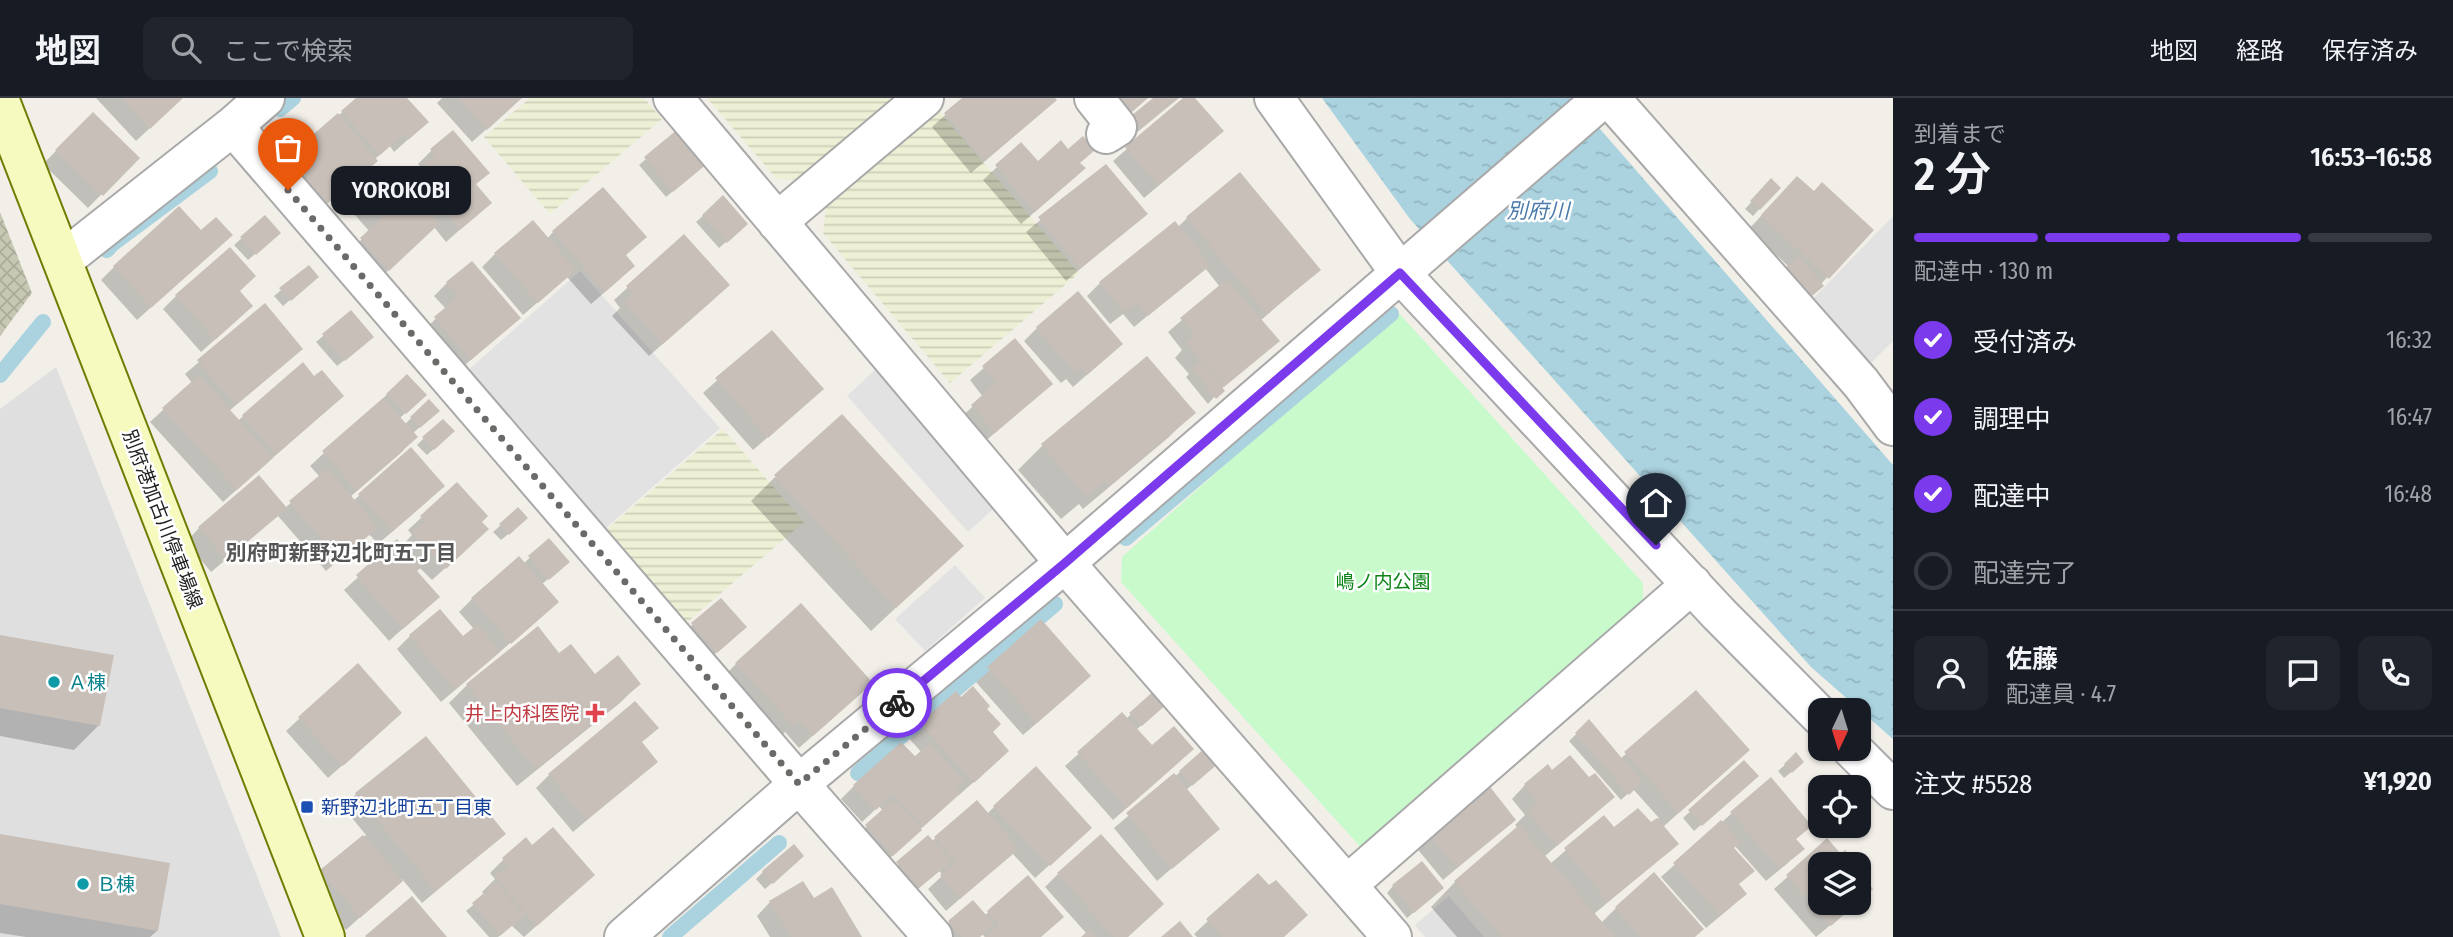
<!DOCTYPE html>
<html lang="ja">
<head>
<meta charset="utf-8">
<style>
	body { margin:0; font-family:"Fira Sans Condensed","Noto Sans JP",sans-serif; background:#20242c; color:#f1f3f6; height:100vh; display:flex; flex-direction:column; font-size:26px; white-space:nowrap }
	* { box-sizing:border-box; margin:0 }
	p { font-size:23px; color:#9ea1a6 }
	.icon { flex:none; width:38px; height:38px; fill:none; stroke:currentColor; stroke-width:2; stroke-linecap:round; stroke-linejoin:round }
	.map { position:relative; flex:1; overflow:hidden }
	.side { display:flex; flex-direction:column; background:#171b24; width:560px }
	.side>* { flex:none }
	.needle { width:46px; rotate:184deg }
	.fabs { position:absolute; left:1808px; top:600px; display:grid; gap:14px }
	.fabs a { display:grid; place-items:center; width:63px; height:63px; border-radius:14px; background:#171b24; box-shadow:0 2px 5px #0004; font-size:35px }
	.pin { position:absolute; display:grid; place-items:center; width:60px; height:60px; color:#fff; margin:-72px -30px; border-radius:50% 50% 50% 0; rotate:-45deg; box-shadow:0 0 7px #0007 }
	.pin .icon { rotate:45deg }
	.courier { position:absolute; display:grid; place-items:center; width:70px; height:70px; margin:-35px; border:5px solid #7c3aed; border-radius:50%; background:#fff; color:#222; box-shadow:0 2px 9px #0007 }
	.bubble { position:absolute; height:49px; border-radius:14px; background:#171b24; box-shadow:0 2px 5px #0004; font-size:23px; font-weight:600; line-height:49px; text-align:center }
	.headline em { font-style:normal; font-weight:600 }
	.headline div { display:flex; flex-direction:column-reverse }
	.headline { display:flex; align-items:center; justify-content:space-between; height:119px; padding:0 21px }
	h1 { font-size:46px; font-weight:600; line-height:52px }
	.bar { display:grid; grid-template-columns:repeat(4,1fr); gap:10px 7px; align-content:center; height:84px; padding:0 21px }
	.bar i { height:9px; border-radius:5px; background:#363941 }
	.bar .current { background:#7c3aed }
	.bar p { grid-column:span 4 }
	.line { display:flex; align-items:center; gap:18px; padding:0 21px; border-top:2px solid #363941 }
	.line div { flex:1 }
	.round { display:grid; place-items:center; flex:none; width:74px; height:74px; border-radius:14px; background:#20242c }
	ol { padding:0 21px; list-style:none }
	li { display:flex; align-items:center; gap:21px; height:77px }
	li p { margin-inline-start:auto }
	li .icon { padding:7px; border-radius:50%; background:#7c3aed; color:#fff; stroke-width:4 }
	li:last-child { color:#9ea1a6 }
	li i { width:38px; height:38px; border:4px solid #363941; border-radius:50% }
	header { display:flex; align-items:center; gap:42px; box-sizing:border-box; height:98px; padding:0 35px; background:#171b24; border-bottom:2px solid #363941 }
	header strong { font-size:33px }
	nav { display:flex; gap:38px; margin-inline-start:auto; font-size:24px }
	.search { width:490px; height:63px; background:#20242c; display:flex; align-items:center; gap:18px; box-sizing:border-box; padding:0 24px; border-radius:14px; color:#9ea1a6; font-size:26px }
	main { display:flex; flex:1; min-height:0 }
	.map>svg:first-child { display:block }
</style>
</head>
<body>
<header>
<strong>地図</strong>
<div class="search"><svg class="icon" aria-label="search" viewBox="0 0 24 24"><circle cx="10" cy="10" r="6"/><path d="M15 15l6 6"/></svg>ここで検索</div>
<nav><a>地図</a><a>経路</a><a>保存済み</a></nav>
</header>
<main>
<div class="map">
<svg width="1893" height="839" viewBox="0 0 1893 839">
	<defs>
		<pattern id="construction-cross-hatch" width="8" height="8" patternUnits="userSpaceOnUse" patternTransform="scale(1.75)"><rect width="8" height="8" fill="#c7c7b4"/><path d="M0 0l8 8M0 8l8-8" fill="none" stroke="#abab9a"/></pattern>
		<pattern id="farmland-rules" width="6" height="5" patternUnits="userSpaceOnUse" patternTransform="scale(1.75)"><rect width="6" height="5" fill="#eef0d5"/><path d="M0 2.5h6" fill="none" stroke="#ccceb7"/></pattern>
		<pattern id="water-ripples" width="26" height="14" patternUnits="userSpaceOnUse" patternTransform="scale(1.75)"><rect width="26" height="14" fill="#aad3df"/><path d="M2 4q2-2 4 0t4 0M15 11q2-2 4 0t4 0" fill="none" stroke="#92b5bf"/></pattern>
	</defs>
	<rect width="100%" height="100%" fill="#f2efe9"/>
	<path fill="#e0dfdf" d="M56,269L281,839H0V311Z"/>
	<path fill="url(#construction-cross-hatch)" d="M0,114L32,195L0,238Z"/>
	<path fill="url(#farmland-rules)" d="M530,0H644L662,21L550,116L484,39Z
		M707,0H900L807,83L777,81Z
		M938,12L1079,175L950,285L823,135L826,109Z
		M723,331L804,424L687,524L606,432Z"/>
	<path fill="#c8facc" d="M1397,213L1643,485V506L1365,754L1121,484L1122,459Z"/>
	<path fill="#e2e2e2" d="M1893,118V243L1868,268L1806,208Z
		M580,173L720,330L606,430L466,274Z
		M878,269L1000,405L968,434L847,298Z
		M955,467L985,500L925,553L895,521Z
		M1449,798L1484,839H1425L1415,827Z"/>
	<path fill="url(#water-ripples)" d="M1322,0H1573L1893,367V641L1811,569L1410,121Z"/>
	<path fill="#0003" d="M96,0H182L136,43Z
		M358,0H405L413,37L394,54L390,48L375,61L376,63L363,76L311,119L281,69Z
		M442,0H521L472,44L437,5Z
		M964,0H1053L1041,15L971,75L932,29Z
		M1155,0H1178L1135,36L1126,25Z
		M1186,0H1193L1208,46L1144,100L1113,63Z
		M93,16L137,60L88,110L43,66Z
		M1021,47L1038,65L1079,66L1070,83L1021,126L983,82Z
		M432,52L488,75L475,87L490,105L446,144L434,129L375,185L348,154L370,134L347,108L388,70L403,88L422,70L418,66Z
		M646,61L699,71L666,99L639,67Z
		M1106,68L1145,116L1066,183L1026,134Z
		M1771,83L1779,90L1753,118L1745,111Z
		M1784,93L1813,95L1872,132L1820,187L1789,169L1749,131Z
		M723,100L740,132L719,150L696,124Z
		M265,120L272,141L248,162L234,147Z
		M1187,120L1319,172L1260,223L1277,243L1221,291L1208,306L1186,279L1189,276L1175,260L1182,252L1168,234L1220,189L1205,170L1134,229L1123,216L1110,226L1087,198L1100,185L1178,129Z
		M553,134L625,158L620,181L591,206L567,179L523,217L482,169L495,156L547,141Z
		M684,138L714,201L649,258L612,218L620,210L614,202Z
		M217,150L137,222L101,182L114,169Z
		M309,169L310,185L283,208L274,198Z
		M447,185L519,220L457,274L422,234L446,211L434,198Z
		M238,193V221L201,254L163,211L176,198Z
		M265,207L287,264L229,313L238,323L243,318L314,280L342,298L223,404L150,324L192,285L185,276Z
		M351,214L365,246L337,268L316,244Z
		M1037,230L1107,259L1073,289L1066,281L1061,285L1024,243Z
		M771,234L808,304L753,352L703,295Z
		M1015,243L1051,286L981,347L959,321L983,299L970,282Z
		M407,278L424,297L399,321L404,327L429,303L431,319L412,336L403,353L350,399L353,403L411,352L430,401L378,446L369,436L326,473L278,418L211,474L186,444L199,430L285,410L320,379L310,368Z
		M1193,315L1169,339L1083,411L1079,406L1061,421L1018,372L1043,347Z
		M424,340H446L427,357L417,347Z
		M775,379L962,448L871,533L751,403Z
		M518,412L519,427L501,442L493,434Z
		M422,419L480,424L474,444L432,482L419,469L415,473L438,499L389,543L344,492L397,444L401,449L412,437L408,432Z
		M549,442L561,470L541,487L543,517L441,604L397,551L410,538L462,540L474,531L459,514L472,501L523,466Z
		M693,526L738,536L710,560L686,533Z
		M0,539L99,627L74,652L0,638Z
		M559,557L595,578L639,586L621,604L517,688L449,605L467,587Z
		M736,566L857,598L799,650L785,634L779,640L723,579Z
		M988,570L1076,591L1023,637L975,583Z
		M1156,593L1159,612L1136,632L1152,650L1179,664L1113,722L1065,668L1122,617L1126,621Z
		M984,611L991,635L994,666L959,697L958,695L886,764L860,735L883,713L879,708L862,724L841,701L854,688L915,661L922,655L908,639L922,626Z
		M300,620L387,628L328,680L286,633Z
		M1589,624L1620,661L1626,656L1734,665L1663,729L1677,746L1594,816L1601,825L1616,810L1694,839H1457L1431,809L1455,784L1518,730L1515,727L1525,717L1512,701L1525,687L1552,674L1613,699L1544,759L1550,766L1604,719L1614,731L1651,727L1659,720L1633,691L1621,702L1569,643Z
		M640,645L656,663L573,734L536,690L549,677Z
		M1206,652L1211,671L1186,692L1217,731L1157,783L1114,730Z
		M1796,657L1795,671L1784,680L1778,673Z
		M1744,664L1750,684L1694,733L1683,720Z
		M356,696L504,736L422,805L402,781L346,832L308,787L366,737L343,709Z
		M994,709L1076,743L1035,780L1012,755L946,813L928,791L943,777L939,773L912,796L891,772L936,740L987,716Z
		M1732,715L1809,728L1795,742L1789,764L1766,783L1735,748L1732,751L1737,787L1731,809L1706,830L1661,779Z
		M1514,722L1443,782L1415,748L1428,735Z
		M0,738L157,833L150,839H26L0,835Z
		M1827,743L1841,758L1845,754L1856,766H1820V805H1857L1816,839L1774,791Z
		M504,761L579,790L524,839L511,827L498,839H489L466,813L485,797L482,794L495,781L490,775Z
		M795,765L765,791L756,781L763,774Z
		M1058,776L1127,839H1084L1087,836L1045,789Z
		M1028,780L1040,839H985L982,836L978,839H949L942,831L972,804L984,818Z
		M1393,788L1436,796L1407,820L1387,795Z
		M1269,790L1283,839H1197L1194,836L1208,823Z
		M813,802L860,839H770L757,818L770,804Z"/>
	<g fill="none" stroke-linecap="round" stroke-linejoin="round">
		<path stroke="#aad3df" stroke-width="16" d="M280,11L293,0
			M107,152L112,146L210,73
			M0,277L43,224
			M1126,440L1391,216
			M858,675L1055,506
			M670,839L779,745"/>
	</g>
	<path fill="#c7bfb8" d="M121,0H183L150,31Z
		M356,0H407L429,24L408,42L404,36L380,57L341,13Z
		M458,0H522L487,32Z
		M962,0H1055L1057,2L985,63L944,15Z
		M1108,0H1148L1125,20Z
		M1153,0H1179L1142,30L1131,18Z
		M1183,0H1195L1224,33L1158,88L1125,49Z
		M93,14L140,60L103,98L55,52Z
		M338,15L378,63L325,107L304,83L311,76L293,54Z
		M678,31L708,65L673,94L644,59Z
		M453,32L490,75L476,86L492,105L460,132L412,76L435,57L430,51Z
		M1083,38L1095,52L1080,65L1086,70L1035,114L995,67L1021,44L1038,63L1061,42L1068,51Z
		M1106,66L1148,116L1080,171L1038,119Z
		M388,68L439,126L389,173L360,140L382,120L359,93Z
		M1240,74L1321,172L1267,216L1186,119Z
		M1797,78L1814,93L1822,84L1874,132L1829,181L1761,117Z
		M1771,80L1781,90L1760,112L1750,103Z
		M603,89L647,139L626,157L635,168L605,194L552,133Z
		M723,97L748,126L727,145L702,117Z
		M179,108L201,132L216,119L233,137L151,210L113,168Z
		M265,117L281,135L256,157L240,139Z
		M533,122L576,172L538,205L494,155Z
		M1175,123L1211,167L1148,218L1137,204L1124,214L1099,184Z
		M684,136L730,187L663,246L624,203L633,196L626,188Z
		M230,149L256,178L240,193L253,208L215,242L175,197Z
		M1799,158L1824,188L1806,203L1780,174Z
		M472,163L521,220L471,262L434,219L459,198L446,184Z
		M309,167L319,179L291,203L279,190Z
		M1227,181L1280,243L1224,289L1187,245L1195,238L1180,220Z
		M1078,193L1123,246L1087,277L1080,269L1075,274L1036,229Z
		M265,205L303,251L236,307L197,262Z
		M351,212L374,239L345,263L322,236Z
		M772,232L824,291L768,340L715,280Z
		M1015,240L1053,286L995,335L971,307L996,285L982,268Z
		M1147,258L1196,315L1109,388L1104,383L1086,398L1041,346Z
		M1201,263L1225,293L1216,301L1192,271Z
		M303,264L314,278L322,272L344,298L276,357L242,317Z
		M407,276L427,297L406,316L386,296Z
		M199,277L273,360L237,392L162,310Z
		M383,300L418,339L357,393L322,353Z
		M429,301L440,313L420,330L410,319Z
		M842,316L964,448L896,510L774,377Z
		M443,321L455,333L434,352L422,339Z
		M411,349L445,388L392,434L358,396Z
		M328,370L378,430L340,461L289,403Z
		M259,377L287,410L226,462L198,429Z
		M457,384L488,418L482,424L489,431L446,471L412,435L425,423L420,418Z
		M518,409L528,420L509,437L499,426Z
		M549,440L570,464L549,482L528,458Z
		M397,441L421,470L417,473L440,499L403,531L356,477Z
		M519,458L559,504L511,546L471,500Z
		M721,500L747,529L717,555L691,525Z
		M801,505L873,585L813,638L799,623L793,628L735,565Z
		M440,511L463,538L478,526L500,554L455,592L409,537Z
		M1041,521L1091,578L1037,625L987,569Z
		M538,528L559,555L571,546L595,576L618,557L641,586L536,671L466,586Z
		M0,537L114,557L100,628L0,610Z
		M358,565L402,615L343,668L298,619Z
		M973,588L990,608L987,611L1001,626L993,634L1009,653L974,685L920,625L956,593L961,599Z
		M1156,591L1168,605L1142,628L1129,615Z
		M1696,592L1750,652L1679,715L1624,654Z
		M635,603L659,630L642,644L658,664L587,722L548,676Z
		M1122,614L1152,647L1174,628L1194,651L1127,710L1077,654Z
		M1589,621L1642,684L1629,697L1575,635Z
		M426,638L506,736L436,793L355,695Z
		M901,644L915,658L930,645L964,684L956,690L961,695L923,729L893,696L876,712L853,687Z
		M1206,649L1220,664L1192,688L1179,673Z
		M1796,654L1804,664L1792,675L1784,666Z
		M1570,657L1589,679L1595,675L1615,699L1557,748L1527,712L1539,704L1524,686L1548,666L1552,672Z
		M1744,662L1759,678L1702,728L1688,712Z
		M1036,668L1092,730L1050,768L993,708Z
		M1174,675L1220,731L1172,771L1126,715Z
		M1771,679L1812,728L1796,741L1805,751L1780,771L1730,714Z
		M1487,685L1516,722L1457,770L1427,734Z
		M894,701L922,732L893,758L865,727Z
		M977,702L1019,751L960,801L940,777L956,764L934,739Z
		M1638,710L1651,724L1657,720L1679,746L1608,804L1564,750L1604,717L1614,729Z
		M1721,722L1741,744L1734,750L1755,773L1739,786L1747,796L1720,818L1673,765Z
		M1519,727L1615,839H1502L1454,783Z
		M553,729L595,777L537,828L494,779L508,767L502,760L526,739L532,747Z
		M0,736L170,765L158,833L0,806Z
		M1101,736L1164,806L1128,839H1114L1057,775Z
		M363,737L403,783L360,820L320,772Z
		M928,737L952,763L919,790L896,764Z
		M1827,740L1841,756L1845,752L1858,766H1820V805H1857L1831,828L1786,777Z
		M794,746L804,758L773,786L762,773Z
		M1422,763L1444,790L1414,815L1392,787Z
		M1858,767L1871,780L1866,783L1873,791L1858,804Z
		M1654,774L1704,831L1695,839H1641L1615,809Z
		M1258,775L1269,787L1276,782L1308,817L1284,839H1222L1206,821Z
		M1028,777L1064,819L1041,839H984L999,827L987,813Z
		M803,783L814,800L832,789L862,839H791L769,803Z
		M496,785L525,817L500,838L472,805Z
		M412,798L447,839H366L365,838Z
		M973,802L994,826L980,839H962L948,823Z
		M1180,823L1193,839H1161Z
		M1090,831L1096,839H1081Z"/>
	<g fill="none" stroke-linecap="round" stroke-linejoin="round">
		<g stroke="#a9a9a9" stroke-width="42">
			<path id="street" d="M673,0L1065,465L1392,839
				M1094,0L1117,29L1106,36
				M1274,0L1400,175L1719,516L1820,618
				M1610,0L1861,285L1893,328
				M233,28L799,686L933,839
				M777,124L924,0
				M63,162L233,28L265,0
				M1852,651L1893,692
				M1347,787L1692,486
				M624,839L799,686L1065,465L1603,0"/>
		</g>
		<g stroke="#707d05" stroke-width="42">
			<path id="secondary" d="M0,3L325,839"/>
		</g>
		<use href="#street" stroke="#fff" stroke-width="38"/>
		<use href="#secondary" stroke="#f7fabf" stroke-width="38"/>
	</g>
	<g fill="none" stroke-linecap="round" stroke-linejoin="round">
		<path stroke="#6b6a68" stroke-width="7" stroke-dasharray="0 12.6" d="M288,92L799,686L897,605"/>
		<path stroke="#7c3aed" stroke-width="9" d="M897,605L1065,465L1400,175L1656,447"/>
	</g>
	<g fill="#0f9aa8" stroke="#fff" stroke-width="2.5">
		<circle cx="54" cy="584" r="7"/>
		<circle cx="83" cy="786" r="7"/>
	</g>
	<path fill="#e0444e" stroke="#fff" stroke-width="2.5" d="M591.5 604.5h7v7h7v7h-7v7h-7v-7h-7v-7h7z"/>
	<rect fill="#1a4fb4" stroke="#fff" stroke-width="2.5" x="300" y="702" width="14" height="14" rx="3.5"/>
	<g text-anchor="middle" stroke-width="5" stroke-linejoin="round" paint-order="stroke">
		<g font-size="19" fill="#222" stroke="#fff">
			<text transform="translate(163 421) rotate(69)" y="7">別府港加古川停車場線</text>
		</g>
		<g font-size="19" fill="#0c8416" stroke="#fff">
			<text x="1383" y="490">嶋ノ内公園</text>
		</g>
		<g font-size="19" fill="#0d838f" stroke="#fff" text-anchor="start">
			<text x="68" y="591">Ａ棟</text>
			<text x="97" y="793">Ｂ棟</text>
		</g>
		<g font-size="19" fill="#be3a42" stroke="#fff" text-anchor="end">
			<text x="579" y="622">井上内科医院</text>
		</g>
		<g font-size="19" fill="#164399" stroke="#fff" text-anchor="start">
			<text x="321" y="716">新野辺北町五丁目東</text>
		</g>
		<g font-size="21" font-style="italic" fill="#4a7aab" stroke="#fff">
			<text x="1538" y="120">別府川</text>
		</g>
		<g font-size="21" font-weight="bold" fill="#555" stroke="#fff">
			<text x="341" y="462">別府町新野辺北町五丁目</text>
		</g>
	</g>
</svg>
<div class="fabs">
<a><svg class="needle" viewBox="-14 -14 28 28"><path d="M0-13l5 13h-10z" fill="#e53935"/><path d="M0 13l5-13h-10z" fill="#9ea1a6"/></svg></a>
<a><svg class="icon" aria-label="locate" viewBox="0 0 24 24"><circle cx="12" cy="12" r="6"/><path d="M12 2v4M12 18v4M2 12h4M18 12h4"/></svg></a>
<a><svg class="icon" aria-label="layers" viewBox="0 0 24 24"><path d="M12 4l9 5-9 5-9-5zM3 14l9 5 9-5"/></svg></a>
</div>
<div class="pin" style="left:288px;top:92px;background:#ea580c"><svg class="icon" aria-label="bag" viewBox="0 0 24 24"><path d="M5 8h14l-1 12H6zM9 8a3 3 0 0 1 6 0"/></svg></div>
<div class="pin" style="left:1656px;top:447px;background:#1f2937"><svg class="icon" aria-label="home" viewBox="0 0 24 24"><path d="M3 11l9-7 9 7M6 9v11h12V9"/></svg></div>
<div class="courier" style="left:897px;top:605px"><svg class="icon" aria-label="bike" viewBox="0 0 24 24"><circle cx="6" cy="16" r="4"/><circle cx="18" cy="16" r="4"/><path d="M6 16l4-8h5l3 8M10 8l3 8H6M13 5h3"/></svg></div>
<div class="bubble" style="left:331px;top:68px;width:140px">YOROKOBI</div>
</div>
<section class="side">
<div class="headline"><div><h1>2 分</h1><p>到着まで</p></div><em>16:53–16:58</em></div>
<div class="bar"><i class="current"></i><i class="current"></i><i class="current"></i><i></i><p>配達中 · 130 m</p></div>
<ol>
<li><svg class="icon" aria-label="check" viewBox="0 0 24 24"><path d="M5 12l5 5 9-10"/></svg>受付済み<p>16:32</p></li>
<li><svg class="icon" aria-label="check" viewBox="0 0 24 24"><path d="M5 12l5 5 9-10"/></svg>調理中<p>16:47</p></li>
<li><svg class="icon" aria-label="check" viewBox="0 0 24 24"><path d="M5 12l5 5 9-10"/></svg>配達中<p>16:48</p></li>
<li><i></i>配達完了</li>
</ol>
<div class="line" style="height:126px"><a class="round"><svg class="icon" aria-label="person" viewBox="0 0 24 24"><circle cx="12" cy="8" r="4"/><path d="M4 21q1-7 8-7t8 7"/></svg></a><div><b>佐藤</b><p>配達員 · 4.7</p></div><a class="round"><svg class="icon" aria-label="chat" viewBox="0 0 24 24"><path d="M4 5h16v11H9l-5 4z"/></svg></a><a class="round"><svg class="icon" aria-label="phone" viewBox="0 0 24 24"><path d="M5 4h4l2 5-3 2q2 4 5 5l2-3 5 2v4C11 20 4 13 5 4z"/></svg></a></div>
<div class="line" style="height:91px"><div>注文 #5528</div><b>¥1,920</b></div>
</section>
</main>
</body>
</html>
